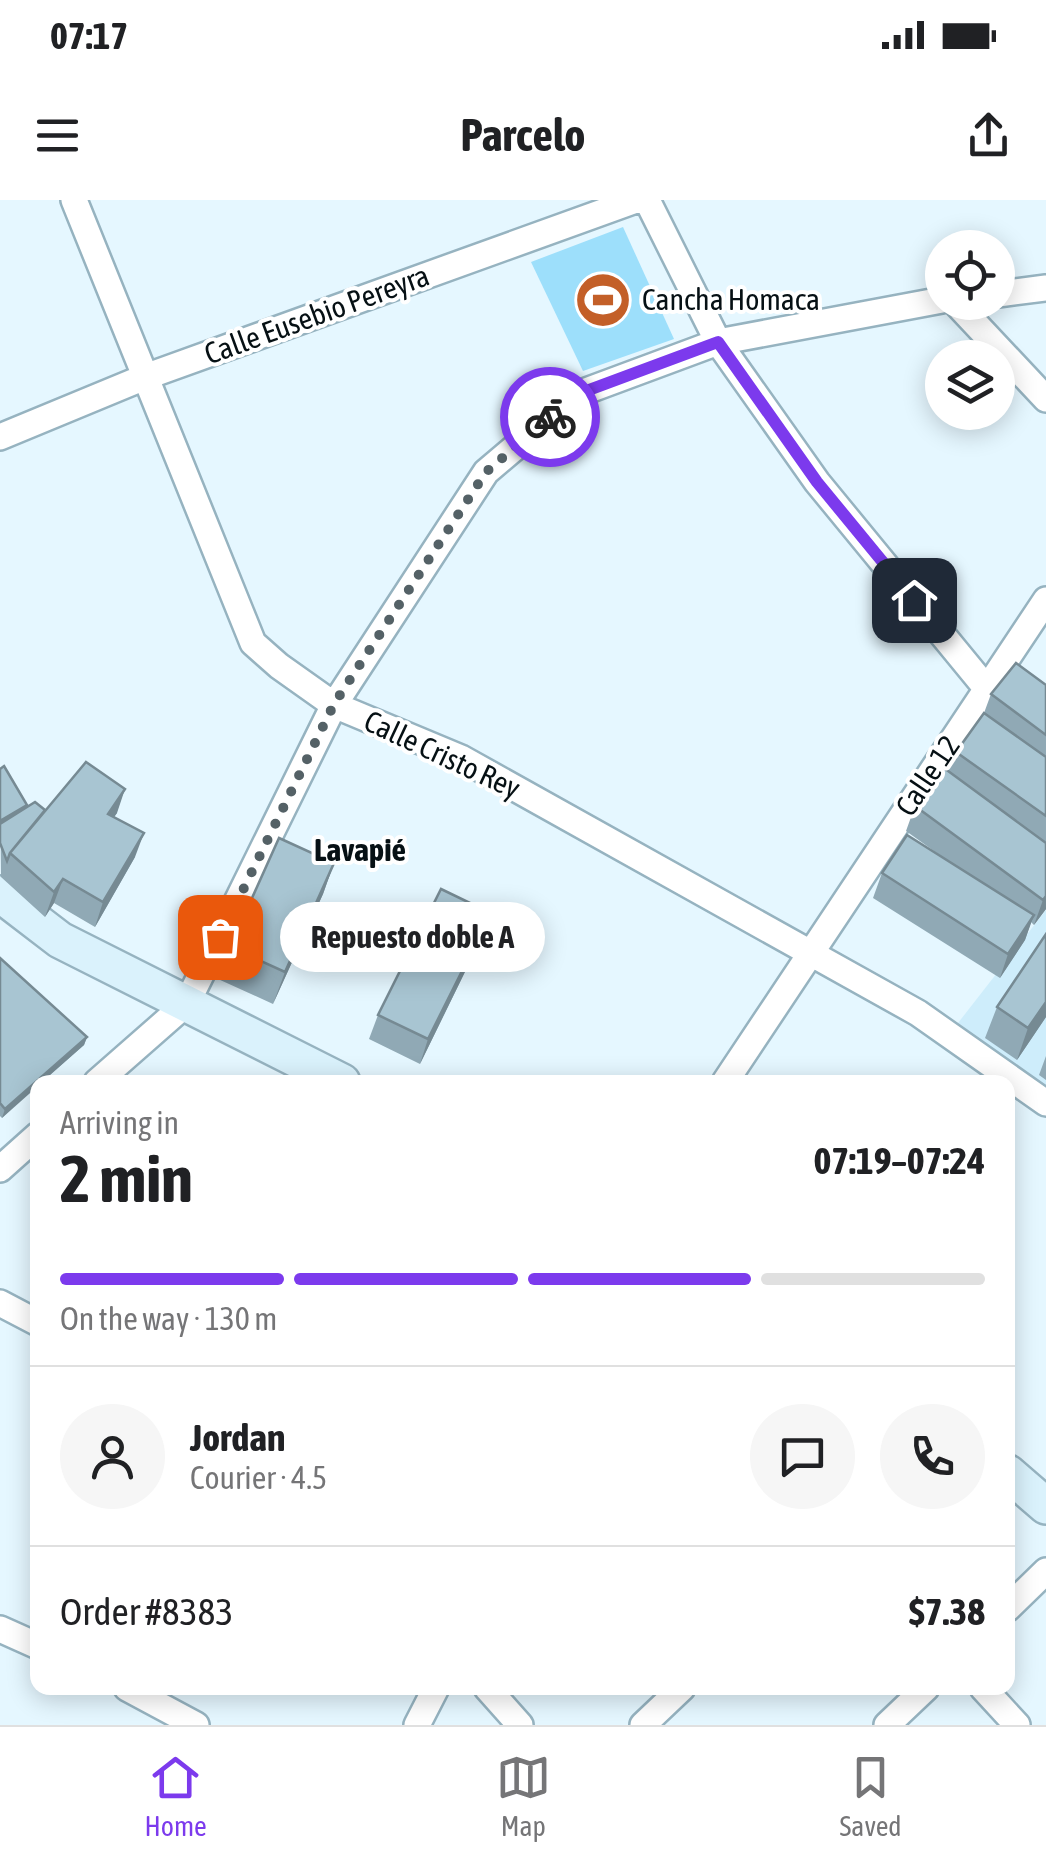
<!DOCTYPE html>
<html lang="en">
<head>
<meta charset="utf-8">
<style>
	body { margin:0; font-family:"Asap Condensed",sans-serif; background:#f6f6f6; color:#202124; height:100vh; display:flex; flex-direction:column; font-size:38px; white-space:nowrap }
	* { box-sizing:border-box; margin:0 }
	p { font-size:32px; color:#757577 }
	.icon { flex:none; width:55px; height:55px; fill:none; stroke:currentColor; stroke-width:2; stroke-linecap:round; stroke-linejoin:round }
	.map { position:relative; flex:1; overflow:hidden }
	.panel { position:absolute; left:30px; top:875px; width:985px; height:620px; display:flex; flex-direction:column; background:#fff; border-radius:20px; box-shadow:0 5px 25px #0003 }
	.panel>* { flex:none }
	.tools { position:absolute; left:925px; top:30px; display:grid; gap:20px }
	.tools a { display:grid; place-items:center; width:90px; height:90px; border-radius:50%; background:#fff; box-shadow:0 5px 25px #0003; font-size:50px }
	.pin { position:absolute; display:grid; place-items:center; width:85px; height:85px; color:#fff; margin:-42px; border-radius:20px; box-shadow:0 5px 15px #0006 }
	.courier { position:absolute; display:grid; place-items:center; width:100px; height:100px; margin:-50px; border:8px solid #7c3aed; border-radius:50%; background:#fff; color:#222; box-shadow:0 2px 12px #0007 }
	.bubble { position:absolute; height:70px; border-radius:35px; background:#fff; box-shadow:0 5px 25px #0003; font-size:32px; font-weight:700; line-height:70px; text-align:center }
	.summary em { font-style:normal; font-weight:700 }
	.summary div { display:flex; flex-direction:column-reverse }
	.summary { display:flex; align-items:center; justify-content:space-between; height:170px; padding:0 30px }
	h1 { font-size:65px; font-weight:700; line-height:75px }
	.bar { display:grid; grid-template-columns:repeat(4,1fr); gap:15px 10px; align-content:center; height:120px; padding:0 30px }
	.bar i { height:12px; border-radius:8px; background:#e0e0e0 }
	.bar .current { background:#7c3aed }
	.bar p { grid-column:span 4 }
	.line { display:flex; align-items:center; gap:25px; padding:0 30px; border-top:2px solid #e0e0e0 }
	.line div { flex:1 }
	.round { display:grid; place-items:center; flex:none; width:105px; height:105px; border-radius:52px; background:#f6f6f6 }
	.status { display:flex; justify-content:space-between; align-items:center; height:70px; padding:0 50px; background:#fff; direction:ltr }
	.status svg { height:28px; fill:currentColor }
	header { display:flex; justify-content:space-between; align-items:center; height:130px; padding:0 30px; background:#fff; font-size:45px; font-weight:700 }
	.tab-bar { display:flex; justify-content:space-around; align-items:center; height:140px; border-top:2px solid #e0e0e0; background:#fff; font-size:28px; color:#757577 }
	.tab-bar a { display:grid; justify-items:center; gap:5px }
	.tab-bar .current { color:#7c3aed }
	.map>svg:first-child { display:block }
</style>
</head>
<body>
<div class="status"><b>07:17</b><svg viewBox="0 0 49 12"><path d="M0 12V9h3v3zM5 12V6h3v6zM10 12V3h3v9zM15 12V0h3v12zM26 1h20v11H26zM47 4h2v5h-2z"/></svg></div>
<header><svg class="icon" aria-label="menu" viewBox="0 0 24 24"><path d="M4 6h16M4 12h16M4 18h16"/></svg>Parcelo<svg class="icon" aria-label="share" viewBox="0 0 24 24"><path d="M12 15V3M7 8l5-5 5 5M5 13v7h14v-7"/></svg></header>
<div class="map">
<svg width="1046" height="1525" viewBox="0 0 1046 1525">
	<rect width="100%" height="100%" fill="#e5f7ff"/>
	<path fill="#ceedfb" d="M1046,710V890L958,823Z"/>
	<path fill="#9ddffb" d="M623,27L674,139L583,171L531,62Z"/>
	<g fill="none" stroke-linecap="round" stroke-linejoin="round">
		<g stroke="#96b3c0" stroke-width="30">
			<path id="minor" d="M74,0L253,443L279,466L334,505L461,558L918,813L1046,903
				M647,0L718,142L817,282L987,489
				M998,94L1046,88
				M955,102L1046,199
				M0,237L145,177L636,0
				M97,882L187,803L334,505L486,272L578,194L718,142L942,100
				M725,882L1046,400
				M0,969L38,935
				M0,1103L38,1123
				M1008,1408L1046,1371
				M0,1429L38,1446
				M127,1488L196,1525
				M487,1488L520,1525
				M983,1488L1017,1525
				M417,1525L436,1488
				M643,1525L682,1488
				M887,1525L926,1488"/>
		</g>
		<g stroke="#96b3c0" stroke-width="40">
			<path id="secondary" d="M0,694L60,740L342,882
				M1008,1273L1046,1306"/>
		</g>
		<use href="#minor" stroke="#fff" stroke-width="25"/>
		<use href="#secondary" stroke="#daf2fc" stroke-width="35"/>
	</g>
	<path fill="#90a9b5" d="M1046,485V709L1034,725L1031,722L1025,740L1000,778L873,698L882,673L941,656L906,631L915,606L949,572L956,552L984,513L991,494Z
		M0,569L25,608L117,613L114,617L135,657L95,727L54,703L45,717L1,677Z
		M334,663L323,694L273,804L218,779L230,747Z
		M491,713L482,737L420,864L369,839L378,815Z
		M0,758L87,837L84,845L42,882H38L2,918L0,916Z
		M997,807L1046,817L1017,860L985,838Z
		M1046,856V880L1039,875Z"/>
	<path fill="#768a93" d="M125,589L117,613L99,638L108,614Z
		M27,605L21,622L0,634V621Z
		M144,633L135,657L95,727L103,702Z
		M334,663L323,694L273,804L285,772Z
		M63,679L54,703L45,717L54,692Z
		M1046,696V709L1034,725L1043,700Z
		M491,713L482,737L420,864L428,839Z
		M1034,715L1025,740L1000,778L1008,754Z
		M1046,802V817L1017,860L1028,828Z
		M87,837L84,845L42,882H38V886L2,918L5,909Z"/>
	<path fill="#a8c5d2" stroke="#768a93" stroke-width="2.5" d="M1016,463L1046,485V535L991,494Z
		M984,513L1046,557V616L956,552Z
		M86,562L125,589L108,614L144,633L103,702L63,679L54,692L10,653Z
		M4,566L27,605L0,621V569Z
		M944,568L1046,643V696L1043,700L915,606Z
		M35,602L45,610L10,653L7,661L0,643V624Z
		M907,635L1034,715L1008,754L882,673Z
		M279,638L334,663L285,772L230,747Z
		M441,689L491,713L428,839L378,815Z
		M1046,734V802L1028,828L997,807Z
		M0,758L87,837L5,909L0,903Z"/>
	<g fill="none" stroke-linecap="round" stroke-linejoin="round">
		<path stroke="#546166" stroke-width="10" stroke-dasharray="0 18" d="M220,737L334,504L486,272L550,217"/>
		<path stroke="#7c3aed" stroke-width="12" d="M550,217L578,194L718,142L817,282L914,400"/>
	</g>
	<defs>
		<g id="stadium-disc" transform="scale(2.875)"><circle r="9.5" fill="#c35f28" stroke="#fff"/><path d="M0-5a6.5 5 0 1 0 0 10a6.5 5 0 1 0 0-10ZM-3.5-1.8h7v3.6h-7Z" fill="#fff"/></g>
	</defs>
	<g fill-rule="evenodd">
		<use href="#stadium-disc" x="603" y="100"/>
	</g>
	<g text-anchor="middle" stroke-width="8" stroke-linejoin="round" paint-order="stroke">
		<g font-size="30" fill="#061014" stroke="#fff" text-anchor="start">
			<text x="642" y="110">Cancha Homaca</text>
		</g>
		<g font-size="30" fill="#061014" stroke="#fff">
			<text transform="translate(317 115) rotate(-20)" y="10">Calle Eusebio Pereyra</text>
			<text transform="translate(442 555) rotate(25)" y="10">Calle Cristo Rey</text>
			<text transform="translate(928 576) rotate(-56)" y="10">Calle 12</text>
		</g>
		<g font-size="32" font-weight="bold" fill="#061014" stroke="#fff">
			<text x="360" y="661">Lavapié</text>
		</g>
	</g>
</svg>
<div class="tools">
<a><svg class="icon" aria-label="locate" viewBox="0 0 24 24"><circle cx="12" cy="12" r="6"/><path d="M12 2v4M12 18v4M2 12h4M18 12h4"/></svg></a>
<a><svg class="icon" aria-label="layers" viewBox="0 0 24 24"><path d="M12 4l9 5-9 5-9-5zM3 14l9 5 9-5"/></svg></a>
</div>
<div class="pin" style="left:220px;top:737px;background:#ea580c"><svg class="icon" aria-label="bag" viewBox="0 0 24 24"><path d="M5 8h14l-1 12H6zM9 8a3 3 0 0 1 6 0"/></svg></div>
<div class="pin" style="left:914px;top:400px;background:#1f2937"><svg class="icon" aria-label="home" viewBox="0 0 24 24"><path d="M3 11l9-7 9 7M6 9v11h12V9"/></svg></div>
<div class="courier" style="left:550px;top:217px"><svg class="icon" aria-label="bike" viewBox="0 0 24 24"><circle cx="6" cy="16" r="4"/><circle cx="18" cy="16" r="4"/><path d="M6 16l4-8h5l3 8M10 8l3 8H6M13 5h3"/></svg></div>
<div class="bubble" style="left:280px;top:702px;width:265px">Repuesto doble A</div>
<section class="panel">
<div class="summary"><div><h1>2 min</h1><p>Arriving in</p></div><em>07:19–07:24</em></div>
<div class="bar"><i class="current"></i><i class="current"></i><i class="current"></i><i></i><p>On the way · 130 m</p></div>
<div class="line" style="height:180px"><a class="round"><svg class="icon" aria-label="person" viewBox="0 0 24 24"><circle cx="12" cy="8" r="4"/><path d="M4 21q1-7 8-7t8 7"/></svg></a><div><b>Jordan</b><p>Courier · 4.5</p></div><a class="round"><svg class="icon" aria-label="chat" viewBox="0 0 24 24"><path d="M4 5h16v11H9l-5 4z"/></svg></a><a class="round"><svg class="icon" aria-label="phone" viewBox="0 0 24 24"><path d="M5 4h4l2 5-3 2q2 4 5 5l2-3 5 2v4C11 20 4 13 5 4z"/></svg></a></div>
<div class="line" style="height:130px"><div>Order #8383</div><b>$7.38</b></div>
</section>
</div>
<nav class="tab-bar">
<a class="current"><svg class="icon" aria-label="home" viewBox="0 0 24 24"><path d="M3 11l9-7 9 7M6 9v11h12V9"/></svg>Home</a>
<a><svg class="icon" aria-label="map" viewBox="0 0 24 24"><path d="M3 6l6-2 6 2 6-2v14l-6 2-6-2-6 2zM9 4v14M15 6v14"/></svg>Map</a>
<a><svg class="icon" aria-label="saved" viewBox="0 0 24 24"><path d="M7 4h10v16l-5-4-5 4z"/></svg>Saved</a>
</nav>
</body>
</html>
